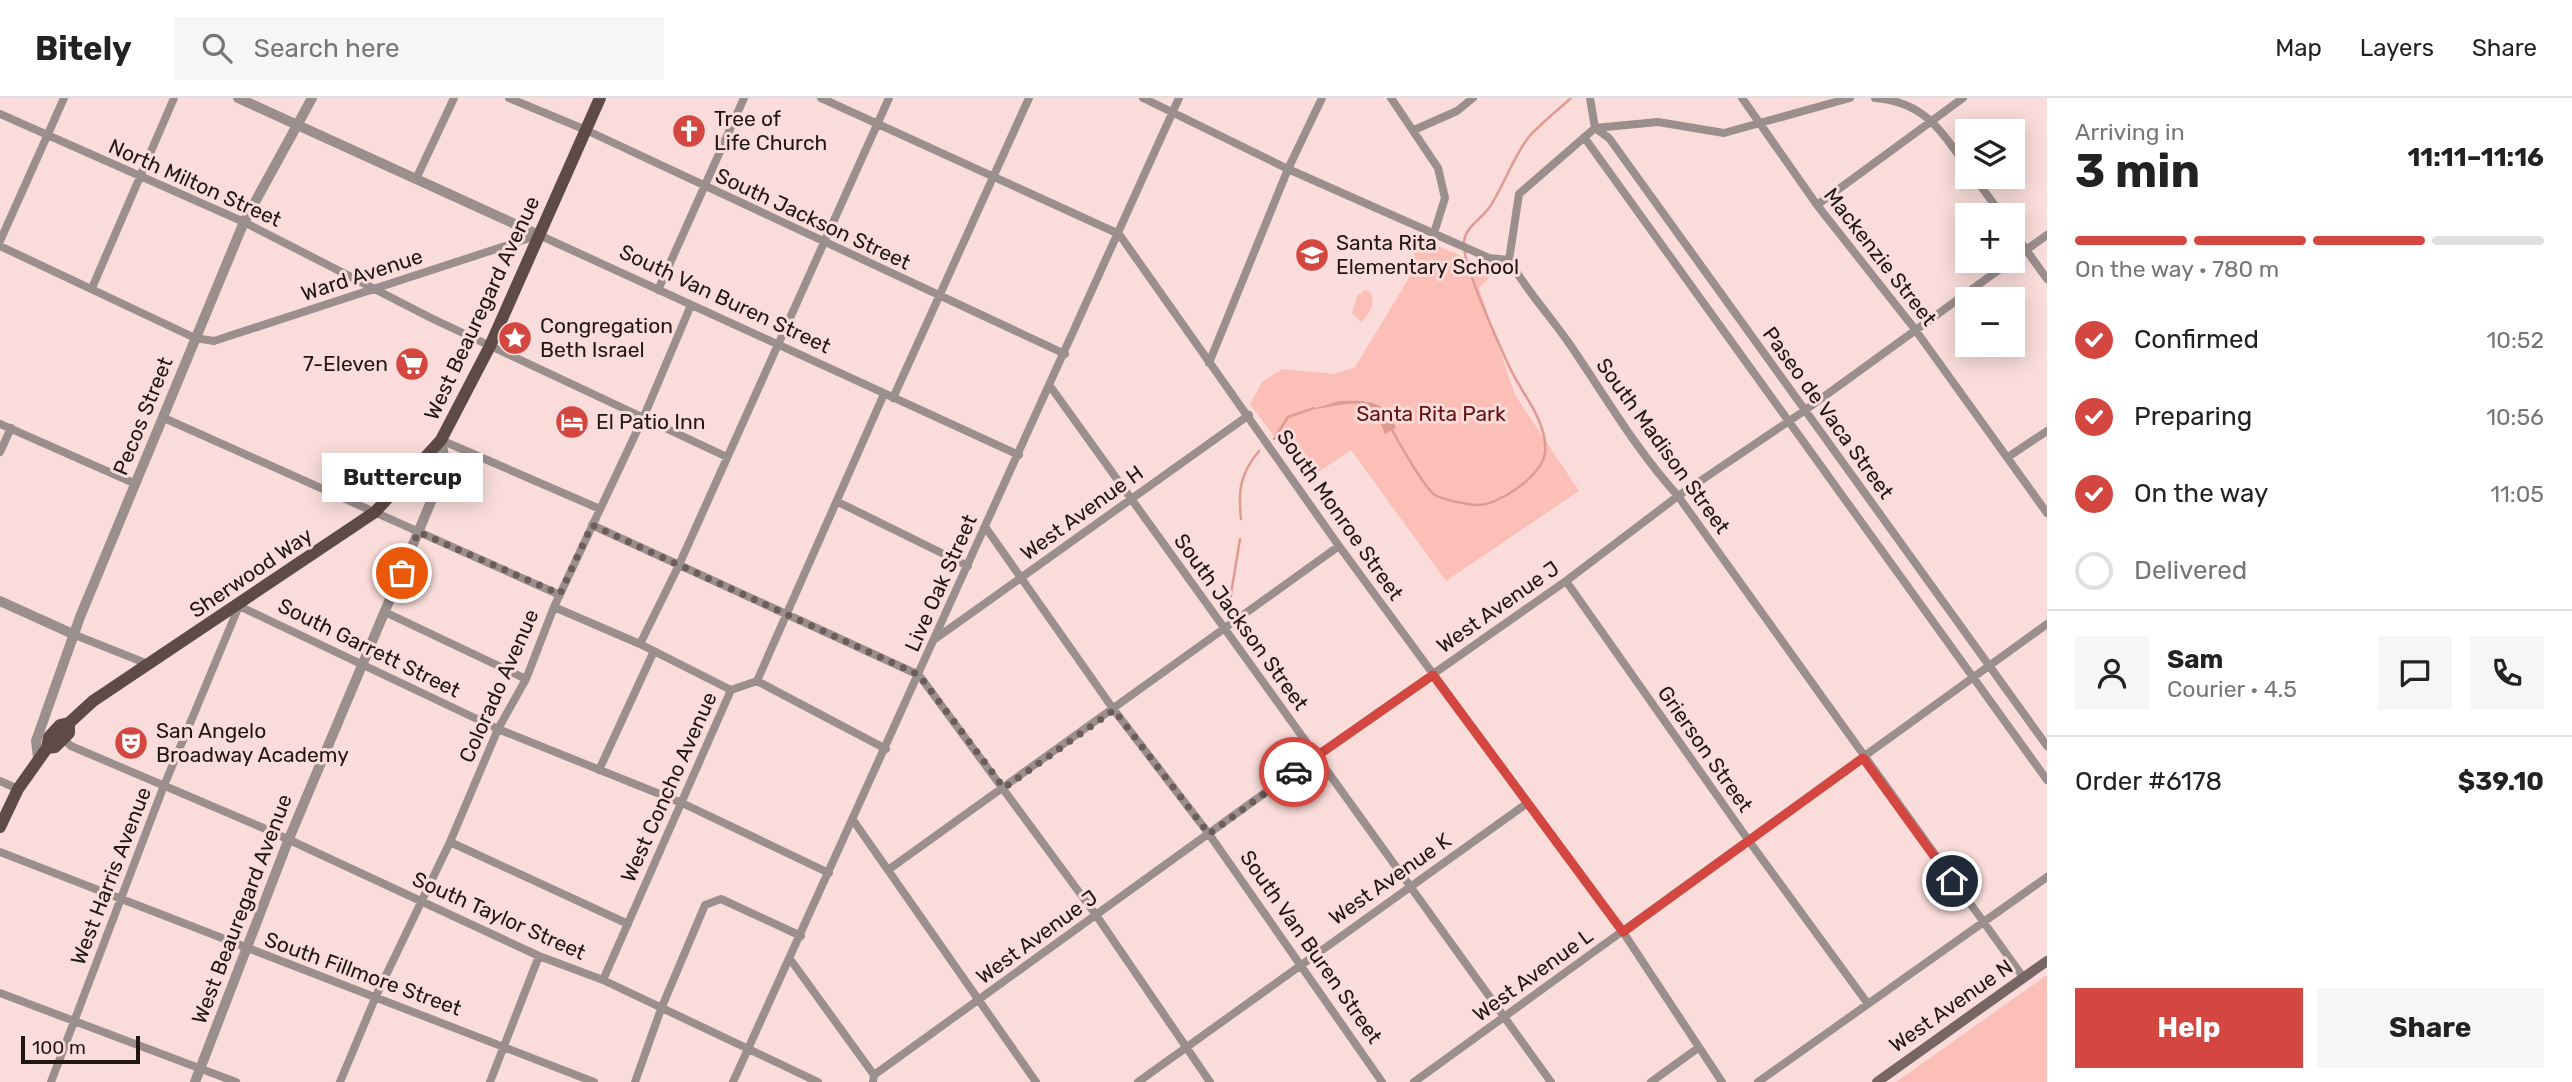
<!DOCTYPE html>
<html lang="en">
<head>
<meta charset="utf-8">
<style>
	body { margin:0; font-family:Rubik,sans-serif; background:#f6f6f6; color:#222; height:100vh; display:flex; flex-direction:column; font-size:26px; white-space:nowrap }
	* { box-sizing:border-box; margin:0 }
	p { font-size:23px; color:#767676 }
	.icon { flex:none; width:38px; height:38px; fill:none; stroke:currentColor; stroke-width:2; stroke-linecap:round; stroke-linejoin:round }
	.map { position:relative; flex:1; overflow:hidden }
	.drawer { display:flex; flex-direction:column; background:#fff; width:525px }
	.drawer>* { flex:none }
	.buttons { position:absolute; left:1955px; top:21px; display:grid; gap:14px }
	.buttons a { display:grid; place-items:center; width:70px; height:70px; border-radius:0px; background:#fff; box-shadow:0 4px 18px #0003; font-size:35px }
	.scale { position:absolute; left:21px; bottom:18px; width:119px; box-sizing:border-box; padding-left:7px; border:4px solid #201715; border-top:0; font-size:19px; line-height:24px; white-space:nowrap; color:#201715; -webkit-text-stroke:5px #faddda; paint-order:stroke }
	.pin { position:absolute; display:grid; place-items:center; width:60px; height:60px; color:#fff; margin:-30px; border:4px solid #fff; border-radius:50%; box-shadow:0 2px 7px #0007 }
	.courier { position:absolute; display:grid; place-items:center; width:70px; height:70px; margin:-35px; border:5px solid #d44640; border-radius:50%; background:#fff; color:#222; box-shadow:0 2px 9px #0007 }
	.bubble { position:absolute; height:49px; border-radius:0px; background:#fff; box-shadow:0 4px 18px #0003; font-size:23px; font-weight:700; line-height:49px; text-align:center }
	.summary em { font-style:normal; font-weight:700 }
	.summary div { display:flex; flex-direction:column-reverse }
	.summary { display:flex; align-items:center; justify-content:space-between; height:119px; padding:0 28px }
	h1 { font-size:46px; font-weight:700; line-height:52px }
	.bar { display:grid; grid-template-columns:repeat(4,1fr); gap:10px 7px; align-content:center; height:84px; padding:0 28px }
	.bar i { height:9px; border-radius:5px; background:#e0e0e0 }
	.bar .on { background:#d44640 }
	.bar p { grid-column:span 4 }
	.line { display:flex; align-items:center; gap:18px; padding:0 28px; border-top:2px solid #e0e0e0 }
	.line div { flex:1 }
	.round { display:grid; place-items:center; flex:none; width:74px; height:74px; border-radius:0px; background:#f6f6f6 }
	ol { padding:0 28px; list-style:none }
	li { display:flex; align-items:center; gap:21px; height:77px }
	li p { margin-inline-start:auto }
	li .icon { padding:7px; border-radius:50%; background:#d44640; color:#fff; stroke-width:4 }
	li:last-child { color:#767676 }
	li i { width:38px; height:38px; border:4px solid #e0e0e0; border-radius:50% }
	.cta { display:flex; gap:14px; margin-top:auto; padding:14px 28px }
	.cta a { flex:1; height:80px; border-radius:0px; background:#d44640; color:#fff; font-size:28px; font-weight:700; line-height:80px; text-align:center }
	.cta a+a { background:#f6f6f6; color:#222 }
	header { display:flex; align-items:center; gap:42px; box-sizing:border-box; height:98px; padding:0 35px; background:#fff; border-bottom:2px solid #e0e0e0 }
	header strong { font-size:33px }
	nav { display:flex; gap:38px; margin-inline-start:auto; font-size:24px }
	.search { width:490px; height:63px; background:#f6f6f6; display:flex; align-items:center; gap:18px; box-sizing:border-box; padding:0 24px; border-radius:0px; color:#767676; font-size:26px }
	main { display:flex; flex:1; min-height:0 }
	.map>svg:first-child { display:block }
</style>
</head>
<body>
<header>
<strong>Bitely</strong>
<div class="search"><svg class="icon" aria-label="search" viewBox="0 0 24 24"><circle cx="10" cy="10" r="6"/><path d="M15 15l6 6"/></svg>Search here</div>
<nav><a>Map</a><a>Layers</a><a>Share</a></nav>
</header>
<main>
<div class="map">
<svg width="2047" height="984" viewBox="0 0 2047 984">
	<rect width="100%" height="100%" fill="#faddda"/>
	<path fill="#fbbfb8" d="M1417,139L1496,173L1479,190L1515,297L1579,393L1446,483L1351,352L1307,382L1250,306L1262,284L1282,271L1335,276L1355,269L1412,175Z
		M1365,192L1370,194C1377,205 1369,217 1361,224L1352,215L1357,198Z
		M2047,877V984H1896Z"/>
	<path fill="#df9a92" d="M1339,303C1367,302 1385,301 1396,330L1385,336L1374,311C1355,299 1334,310 1313,311Z"/>
	<g fill="none" stroke-linecap="round" stroke-linejoin="round">
		<path stroke="#df9a92" stroke-width="2.5" d="M1391,330C1398,343 1425,391 1435,397C1444,402 1465,406 1476,407C1498,408 1542,378 1545,355C1548,323 1521,295 1509,268C1499,246 1460,162 1464,143C1466,129 1481,121 1489,110C1504,88 1512,61 1528,40C1540,26 1557,13 1571,0
			M1274,341L1288,319L1314,310
			M1241,421C1238,392 1240,376 1259,353
			M1228,514L1240,441"/>
		<path stroke="#9b8f8e" stroke-width="8" d="M509,0L586,32L1065,256
			M821,0L1119,136L1339,448L1623,834L1722,984
			M1143,0L1288,71L1489,160L1509,162C1528,195 1554,222 1575,254C1608,303 1638,354 1678,398L2023,879
			M1391,0L1438,70L1445,100L1434,135
			M1590,0L1595,30L1609,40L2047,648
			M1742,0L1817,107L1914,230L2047,415
			M1875,0C1925,4 1941,33 1967,69
			M0,16L244,124L433,221L727,359
			M1414,32L1457,13L1473,0
			M1584,39L2047,682
			M1974,79L2002,117
			M416,81L454,0
			M1817,107L1963,0
			M2012,132L2047,181
			M0,143L64,0
			M0,148L195,240L214,243L539,137L1019,357
			M1509,162L1519,96L1595,30L1658,24L1724,35L1850,0
			M2012,162L2047,137
			M92,190L174,0
			M658,192L744,0
			M1209,265L1288,71L1322,0
			M1050,288L1551,984
			M893,300L1029,0
			M164,320L560,497
			M0,326L136,386
			M441,342L600,411
			M0,354L11,330
			M2008,359L2047,333
			M838,404L968,468
			M592,427L919,577L1096,817L1210,984
			M986,430L1114,612L1209,736L1382,984
			M1566,483L1749,743L1868,906
			M554,509L640,546L731,592
			M387,515L526,581
			M75,537L148,566
			M935,541L1249,317
			M640,546L678,469L889,0
			M757,583L886,651
			M63,641L71,648L268,732L539,858L603,882L818,984
			M599,672L654,553
			M0,683L18,691
			M853,722L1036,984
			M450,744L628,826
			M0,754L594,984
			M888,772L1339,448
			M790,861L874,977
			M603,882L731,592L757,583L884,296
			M0,895L236,984
			M51,984L163,690L239,508L498,631L682,705L829,775
			M340,984L376,898L450,744L498,631L526,581L554,509L644,318L691,207
			M490,984L539,858
			M635,984L661,911L705,807L721,801L801,838
			M733,984L1179,0
			M873,984L874,977L1316,658L1566,483L1678,398L1804,313L2011,163
			M1138,984L1526,706
			M1414,984L2047,526
			M1651,984L1698,950
			M1758,984L2047,779"/>
		<path stroke="#9b8f8e" stroke-width="10" d="M238,0L539,137
			M0,503L75,537
			M38,660L36,643L80,519L244,124L312,0
			M195,984L288,743L446,368L441,342"/>
		<path stroke="#776664" stroke-width="10" d="M1877,984L2047,863"/>
		<path stroke="#5e4a47" stroke-width="12" d="M47,650L55,649L69,635V625
			M0,729L18,691L47,650L49,639L60,627L69,625L93,603L375,414L441,342L490,248L600,0"/>
	</g>
	<g fill="none" stroke-linecap="round" stroke-linejoin="round">
		<path stroke="#6c5c5a" stroke-width="7" stroke-dasharray="0 12.6" d="M402,475L418,434L560,496L592,427L919,577L1004,690L1114,612L1209,736L1294,674"/>
		<path stroke="#d44640" stroke-width="9" d="M1294,674L1433,577L1623,834L1863,660L1952,783"/>
	</g>
	<defs>
		<g id="church-disc" transform="scale(1.75)"><circle r="9.5" fill="#d44640" stroke="#faddda"/><path d="M-1.2-6h2.4v3.5h3.3v2.4h-3.3V6h-2.4V-.1h-3.3v-2.4h3.3Z" fill="#fff"/></g>
		<g id="school-disc" transform="scale(1.75)"><circle r="9.5" fill="#d44640" stroke="#faddda"/><path d="M0-5L7-2L0 1L-7-2ZM-4 1L0 2.5L4 1V4Q0 6-4 4Z" fill="#fff"/></g>
		<g id="sight-disc" transform="scale(1.75)"><circle r="9.5" fill="#d44640" stroke="#faddda"/><path d="M0-6L1.8-2.2L6-1.7L2.9 1.2L3.7 5.4L0 3.3L-3.7 5.4L-2.9 1.2L-6-1.7L-1.8-2.2Z" fill="#fff"/></g>
		<g id="supermarket-disc" transform="scale(1.75)"><circle r="9.5" fill="#d44640" stroke="#faddda"/><path d="M-6-5.5h2.5l.6 2H6L4.5 2H-2.5L-4.4-4H-6ZM-1.5 3.2a1.3 1.3 0 1 0 .1 0ZM3 3.2a1.3 1.3 0 1 0 .1 0Z" fill="#fff"/></g>
		<g id="hotel-disc" transform="scale(1.75)"><circle r="9.5" fill="#d44640" stroke="#faddda"/><path d="M-6-4.5h1.5V1H6V5H4.5V3h-9V5H-6ZM-4 0a1.8 1.8 0 1 1 3.6 0ZM.5 0V-2.5h3Q6-2.5 6 0Z" fill="#fff"/></g>
		<g id="theatre-disc" transform="scale(1.75)"><circle r="9.5" fill="#d44640" stroke="#faddda"/><path d="M-5-5.5Q0-4 5-5.5V0Q5 5 0 6Q-5 5-5 0ZM-3.3-2.5H-1v1.5H-3.3ZM1-2.5H3.3v1.5H1ZM-2.8 1Q0 5.5 2.8 1Z" fill="#fff"/></g>
	</defs>
	<g fill-rule="evenodd">
		<use href="#church-disc" x="689" y="33"/>
		<use href="#school-disc" x="1312" y="157"/>
		<use href="#sight-disc" x="515" y="240"/>
		<use href="#supermarket-disc" x="412" y="266"/>
		<use href="#hotel-disc" x="572" y="324"/>
		<use href="#theatre-disc" x="131" y="645"/>
	</g>
	<g text-anchor="middle" stroke-width="6" stroke-linejoin="round" paint-order="stroke">
		<g font-size="21" fill="#201715" stroke="#faddda" text-anchor="start">
			<text x="714" y="28">Tree of<tspan x="714" dy="24">Life Church</tspan></text>
			<text x="1336" y="152">Santa Rita<tspan x="1336" dy="24">Elementary School</tspan></text>
			<text x="540" y="235">Congregation<tspan x="540" dy="24">Beth Israel</tspan></text>
			<text x="388" y="273" text-anchor="end">7-Eleven</text>
			<text x="596" y="331">El Patio Inn</text>
			<text x="156" y="640">San Angelo<tspan x="156" dy="24">Broadway Academy</tspan></text>
		</g>
		<g font-size="21" fill="#201715" stroke="#faddda">
			<text transform="translate(195 85) rotate(24)" y="7">North Milton Street</text>
			<text transform="translate(813 121) rotate(25)" y="7">South Jackson Street</text>
			<text transform="translate(1880 159) rotate(52)" y="7">Mackenzie Street</text>
			<text transform="translate(362 177) rotate(-18)" y="7">Ward Avenue</text>
			<text transform="translate(725 201) rotate(25)" y="7">South Van Buren Street</text>
			<text transform="translate(482 210) rotate(-65)" y="7">West Beauregard Avenue</text>
			<text transform="translate(1828 315) rotate(54)" y="7">Paseo de Vaca Street</text>
			<text transform="translate(143 318) rotate(-68)" y="7">Pecos Street</text>
			<text transform="translate(1663 348) rotate(54)" y="7">South Madison Street</text>
			<text transform="translate(1082 415) rotate(-36)" y="7">West Avenue H</text>
			<text transform="translate(1340 417) rotate(55)" y="7">South Monroe Street</text>
			<text transform="translate(251 475) rotate(-34)" y="7">Sherwood Way</text>
			<text transform="translate(941 485) rotate(-66)" y="7">Live Oak Street</text>
			<text transform="translate(1498 509) rotate(-35)" y="7">West Avenue J</text>
			<text transform="translate(1241 524) rotate(54)" y="7">South Jackson Street</text>
			<text transform="translate(369 550) rotate(26)" y="7">South Garrett Street</text>
			<text transform="translate(499 588) rotate(-66)" y="7">Colorado Avenue</text>
			<text transform="translate(1705 651) rotate(55)" y="7">Grierson Street</text>
			<text transform="translate(669 689) rotate(-66)" y="7">West Concho Avenue</text>
			<text transform="translate(111 778) rotate(-69)" y="7">West Harris Avenue</text>
			<text transform="translate(1390 781) rotate(-35)" y="7">West Avenue K</text>
			<text transform="translate(242 811) rotate(-69)" y="7">West Beauregard Avenue</text>
			<text transform="translate(499 818) rotate(24)" y="7">South Taylor Street</text>
			<text transform="translate(1037 839) rotate(-36)" y="7">West Avenue J</text>
			<text transform="translate(1311 849) rotate(55)" y="7">South Van Buren Street</text>
			<text transform="translate(363 876) rotate(20)" y="7">South Fillmore Street</text>
			<text transform="translate(1533 877) rotate(-36)" y="7">West Avenue L</text>
			<text transform="translate(1951 908) rotate(-35)" y="7">West Avenue N</text>
		</g>
		<g font-size="21" fill="#631111" stroke="#faddda">
			<text x="1431" y="323">Santa Rita Park</text>
		</g>
	</g>
</svg>
<div class="buttons">
<a><svg class="icon" aria-label="layers" viewBox="0 0 24 24"><path d="M12 4l9 5-9 5-9-5zM3 14l9 5 9-5"/></svg></a>
<a>+</a>
<a>−</a>
</div>
<div class="scale">100 m</div>
<div class="pin" style="left:402px;top:475px;background:#ea580c"><svg class="icon" aria-label="bag" viewBox="0 0 24 24"><path d="M5 8h14l-1 12H6zM9 8a3 3 0 0 1 6 0"/></svg></div>
<div class="pin" style="left:1952px;top:783px;background:#1f2937"><svg class="icon" aria-label="home" viewBox="0 0 24 24"><path d="M3 11l9-7 9 7M6 9v11h12V9"/></svg></div>
<div class="courier" style="left:1294px;top:674px"><svg class="icon" aria-label="car" viewBox="0 0 24 24"><path d="M5 17H2v-5l4-1 3-4h7l3 4 3 1v5h-3M9 17h6M6 11h13"/><circle cx="7" cy="17" r="2"/><circle cx="17" cy="17" r="2"/></svg></div>
<div class="bubble" style="left:322px;top:355px;width:161px">Buttercup</div>
</div>
<section class="drawer">
<div class="summary"><div><h1>3 min</h1><p>Arriving in</p></div><em>11:11–11:16</em></div>
<div class="bar"><i class="on"></i><i class="on"></i><i class="on"></i><i></i><p>On the way · 780 m</p></div>
<ol>
<li><svg class="icon" aria-label="check" viewBox="0 0 24 24"><path d="M5 12l5 5 9-10"/></svg>Confirmed<p>10:52</p></li>
<li><svg class="icon" aria-label="check" viewBox="0 0 24 24"><path d="M5 12l5 5 9-10"/></svg>Preparing<p>10:56</p></li>
<li><svg class="icon" aria-label="check" viewBox="0 0 24 24"><path d="M5 12l5 5 9-10"/></svg>On the way<p>11:05</p></li>
<li><i></i>Delivered</li>
</ol>
<div class="line" style="height:126px"><a class="round"><svg class="icon" aria-label="person" viewBox="0 0 24 24"><circle cx="12" cy="8" r="4"/><path d="M4 21q1-7 8-7t8 7"/></svg></a><div><b>Sam</b><p>Courier · 4.5</p></div><a class="round"><svg class="icon" aria-label="chat" viewBox="0 0 24 24"><path d="M4 5h16v11H9l-5 4z"/></svg></a><a class="round"><svg class="icon" aria-label="phone" viewBox="0 0 24 24"><path d="M5 4h4l2 5-3 2q2 4 5 5l2-3 5 2v4C11 20 4 13 5 4z"/></svg></a></div>
<div class="line" style="height:91px"><div>Order #6178</div><b>$39.10</b></div>
<div class="cta"><a>Help</a><a>Share</a></div>
</section>
</main>
</body>
</html>
